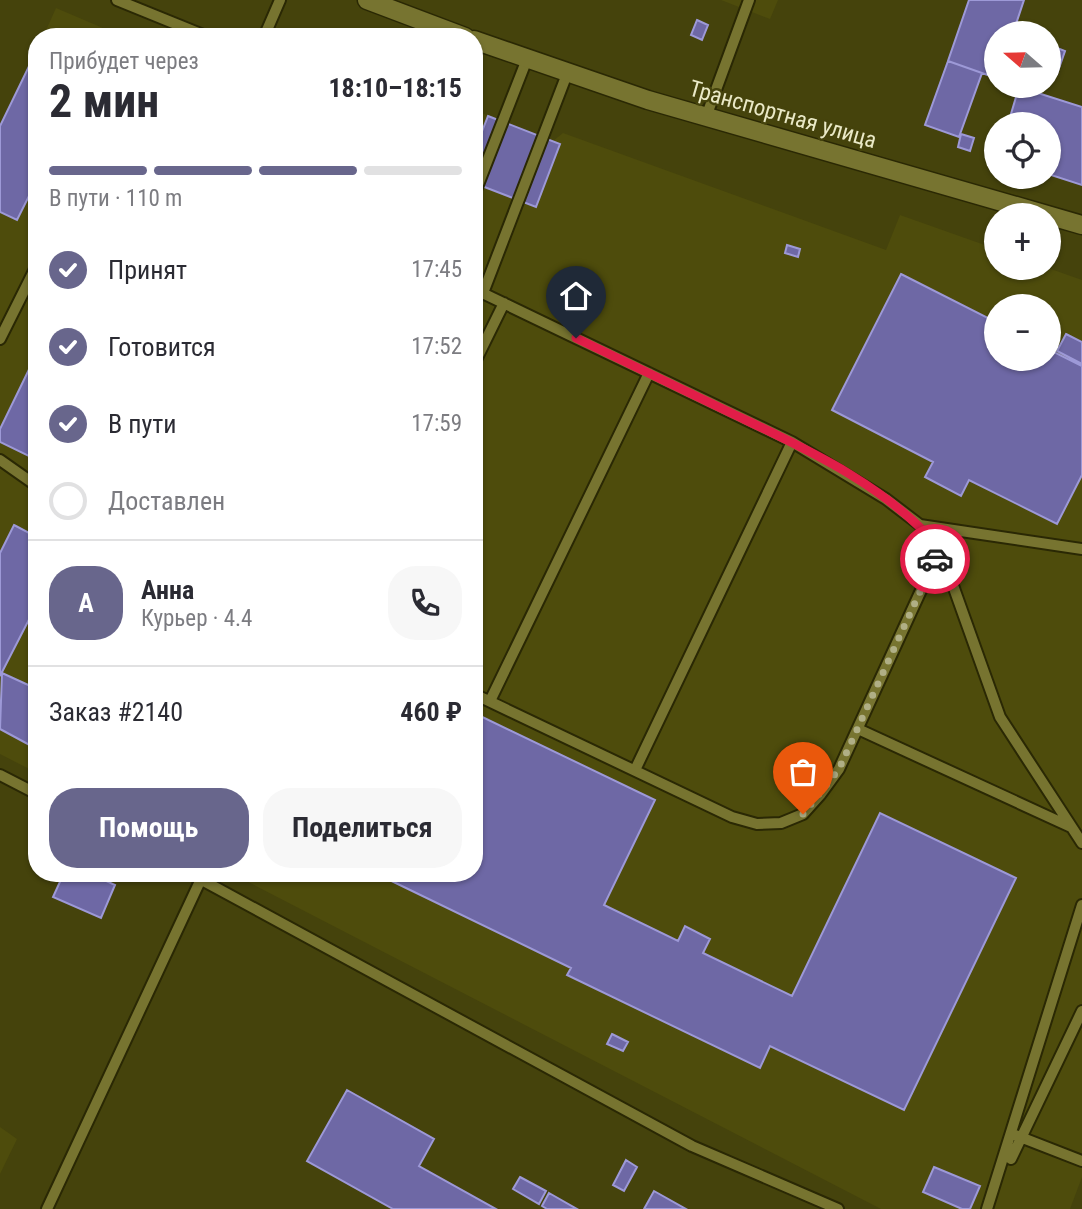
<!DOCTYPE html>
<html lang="ru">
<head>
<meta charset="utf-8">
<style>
	body { margin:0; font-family:"Roboto Condensed",sans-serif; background:#f7f7f7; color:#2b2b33; height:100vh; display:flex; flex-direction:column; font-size:26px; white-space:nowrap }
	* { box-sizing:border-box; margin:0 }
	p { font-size:23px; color:#7c7c81 }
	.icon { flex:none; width:38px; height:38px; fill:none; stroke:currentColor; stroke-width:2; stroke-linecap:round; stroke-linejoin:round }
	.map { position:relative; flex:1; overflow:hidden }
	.details { position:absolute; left:28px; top:28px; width:455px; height:854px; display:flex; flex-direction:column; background:#fff; border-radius:28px; box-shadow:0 2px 5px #0004 }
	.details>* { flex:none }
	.needle { width:46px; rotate:290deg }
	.tools { position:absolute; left:984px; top:21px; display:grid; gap:14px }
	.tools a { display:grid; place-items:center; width:77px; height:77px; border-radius:50%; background:#fff; box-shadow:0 2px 5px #0004; font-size:35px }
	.pin { position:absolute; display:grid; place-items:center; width:60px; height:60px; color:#fff; margin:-72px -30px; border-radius:50% 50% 50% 0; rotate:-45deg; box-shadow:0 0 7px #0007 }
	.pin .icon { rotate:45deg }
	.courier { position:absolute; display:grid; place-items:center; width:70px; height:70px; margin:-35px; border:5px solid #e11d48; border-radius:50%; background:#fff; color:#222; box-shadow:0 2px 9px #0007 }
	.headline em { font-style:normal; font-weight:700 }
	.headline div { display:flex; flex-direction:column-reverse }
	.headline { display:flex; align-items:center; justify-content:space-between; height:119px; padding:0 21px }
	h1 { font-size:46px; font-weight:700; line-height:52px }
	.bar { display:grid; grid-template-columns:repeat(4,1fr); gap:10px 7px; align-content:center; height:84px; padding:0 21px }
	.bar i { height:9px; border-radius:5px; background:#e1e1e2 }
	.bar .current { background:#68668c }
	.bar p { grid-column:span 4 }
	.line { display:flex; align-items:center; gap:18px; padding:0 21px; border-top:2px solid #e1e1e2 }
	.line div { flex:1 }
	.round { display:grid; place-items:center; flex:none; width:74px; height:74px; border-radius:28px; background:#f7f7f7 }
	ol { padding:0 21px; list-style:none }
	li { display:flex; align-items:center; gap:21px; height:77px }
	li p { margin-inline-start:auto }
	li .icon { padding:7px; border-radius:50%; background:#68668c; color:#fff; stroke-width:4 }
	li:last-child { color:#7c7c81 }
	li i { width:38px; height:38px; border:4px solid #e1e1e2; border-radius:50% }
	.button { display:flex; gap:14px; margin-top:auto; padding:14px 21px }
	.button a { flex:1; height:80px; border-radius:28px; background:#68668c; color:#fff; font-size:28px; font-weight:700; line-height:80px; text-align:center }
	.button a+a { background:#f7f7f7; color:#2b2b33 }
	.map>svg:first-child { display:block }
</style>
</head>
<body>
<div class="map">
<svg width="1082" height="1209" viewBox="0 0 1082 1209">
	<rect width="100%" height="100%" fill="#45430c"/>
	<path fill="#4e4c0c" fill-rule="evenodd" d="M721,0H778L770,19Z
		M56,8L124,37H43Z
		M37,49V773L0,754V126Z
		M474,110L553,141L563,133L886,250L900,215L996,249V268H1048L1082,280V1177L1070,1209H881L231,873H474ZM996,306H1048V359H996Z
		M0,1127L17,1139L0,1174Z"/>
	<path fill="#6e68a5" stroke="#9d99d7" stroke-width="2" d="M969,0H1024L1013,33H996V78L948,61Z
		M697,20L708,25L702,40L691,35Z
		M1052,46L1065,51L1057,74L1048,71Z
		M32,60L37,62V180L17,220L0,212V126Z
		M948,61L982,73L959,137L925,125Z
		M1019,87L1082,107V185L1048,174V124H1008Z
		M488,116L560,144L536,207L474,183V152Z
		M961,134L974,138L970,151L958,147Z
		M787,245L800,249L798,257L785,253Z
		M901,274L996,322V359H1048V349L1082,366V475L1057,524L969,480L961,496L925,477L933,462L832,410Z
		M1066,334L1082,342V364L1057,351Z
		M37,353V460L0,442V429Z
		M14,525L37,537V588L34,594L37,596V604L0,676V553Z
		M2,673L37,689V749L0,729Z
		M474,713L655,800L604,905L678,941L685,926L710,939L703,953L792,996L880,813L1016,878L904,1110L770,1046L760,1068L567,975L571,968L375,873H474Z
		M64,873H89L115,885L101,918L53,897Z
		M612,1034L628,1042L623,1051L607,1044Z
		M347,1090L434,1139L419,1166L496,1209H393L307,1161Z
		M626,1160L637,1167L624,1191L613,1185Z
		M934,1167L980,1186L970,1209H962L923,1192Z
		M520,1177L546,1191L539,1204L513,1189Z
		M654,1191L686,1209H644Z
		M549,1193L577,1209H547L542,1206Z"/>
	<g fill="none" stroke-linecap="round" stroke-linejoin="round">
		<g stroke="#2a2804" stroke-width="14">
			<path id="service" d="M117,0L208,37
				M264,37L280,0
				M706,117L749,0
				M474,195L527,59
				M474,289L792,442L886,499L920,525L940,549L1000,717L1082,843
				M483,293L567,74
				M0,339L37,265
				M474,364L504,303
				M0,460L37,486
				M920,525L1082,549
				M474,694L732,817L757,824L781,823L803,814L820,795L839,769L940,549
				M490,701L649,373
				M858,729L1071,827
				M635,770L792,442
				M0,775L37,794
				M189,873L692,1146L838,1209
				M1015,1135L1082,1161
				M1011,1159L1082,1011
				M47,1209L201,879
				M987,1209L1082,905"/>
		</g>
		<g stroke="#2a2804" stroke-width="21">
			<path id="minor" d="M367,0L465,37
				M474,40L648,100L1082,225"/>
		</g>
		<use href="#service" stroke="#777430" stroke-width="10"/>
		<use href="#minor" stroke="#777430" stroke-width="18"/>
	</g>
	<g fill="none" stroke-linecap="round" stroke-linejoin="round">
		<path stroke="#b0af86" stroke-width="7" stroke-dasharray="0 12.6" d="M803,814L839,769L935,559"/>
		<path stroke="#e11d48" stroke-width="9" d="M576,338C628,363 679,388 731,413C804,448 887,485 940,549L935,559"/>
	</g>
	<g text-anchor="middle" stroke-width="5" stroke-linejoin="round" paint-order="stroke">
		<g font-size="23" fill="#eae9c7" stroke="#45430c">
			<text transform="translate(783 114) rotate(16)" y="8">Транспортная улица</text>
		</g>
	</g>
</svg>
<div class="tools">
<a><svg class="needle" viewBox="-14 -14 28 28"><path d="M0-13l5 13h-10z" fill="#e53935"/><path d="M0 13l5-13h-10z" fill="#7c7c81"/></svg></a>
<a><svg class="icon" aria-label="locate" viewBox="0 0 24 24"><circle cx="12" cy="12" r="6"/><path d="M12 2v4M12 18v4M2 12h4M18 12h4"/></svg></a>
<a>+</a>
<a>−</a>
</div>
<div class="pin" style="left:803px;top:814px;background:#ea580c"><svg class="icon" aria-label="bag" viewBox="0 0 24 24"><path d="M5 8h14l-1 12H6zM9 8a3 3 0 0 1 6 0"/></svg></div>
<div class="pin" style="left:576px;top:338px;background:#1f2937"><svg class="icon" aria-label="home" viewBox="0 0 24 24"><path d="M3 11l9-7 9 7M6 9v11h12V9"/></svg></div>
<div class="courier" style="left:935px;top:559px"><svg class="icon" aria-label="car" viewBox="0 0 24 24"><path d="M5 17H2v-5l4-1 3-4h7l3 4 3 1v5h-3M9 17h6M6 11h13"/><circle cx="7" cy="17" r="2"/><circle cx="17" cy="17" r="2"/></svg></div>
<section class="details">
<div class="headline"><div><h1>2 мин</h1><p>Прибудет через</p></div><em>18:10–18:15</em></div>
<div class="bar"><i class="current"></i><i class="current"></i><i class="current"></i><i></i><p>В пути · 110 m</p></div>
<ol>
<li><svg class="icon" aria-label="check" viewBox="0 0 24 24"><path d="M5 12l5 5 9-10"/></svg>Принят<p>17:45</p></li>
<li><svg class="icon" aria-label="check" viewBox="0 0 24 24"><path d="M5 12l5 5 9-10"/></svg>Готовится<p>17:52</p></li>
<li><svg class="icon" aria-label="check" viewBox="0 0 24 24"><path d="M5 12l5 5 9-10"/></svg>В пути<p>17:59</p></li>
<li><i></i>Доставлен</li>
</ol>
<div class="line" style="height:126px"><b class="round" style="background:#68668c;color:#fff">А</b><div><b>Анна</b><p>Курьер · 4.4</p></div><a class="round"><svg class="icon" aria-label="phone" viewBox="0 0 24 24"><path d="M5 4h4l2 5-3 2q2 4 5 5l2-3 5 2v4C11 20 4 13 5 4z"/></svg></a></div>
<div class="line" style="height:91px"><div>Заказ #2140</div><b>460 ₽</b></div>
<div class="button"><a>Помощь</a><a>Поделиться</a></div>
</section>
</div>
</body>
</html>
